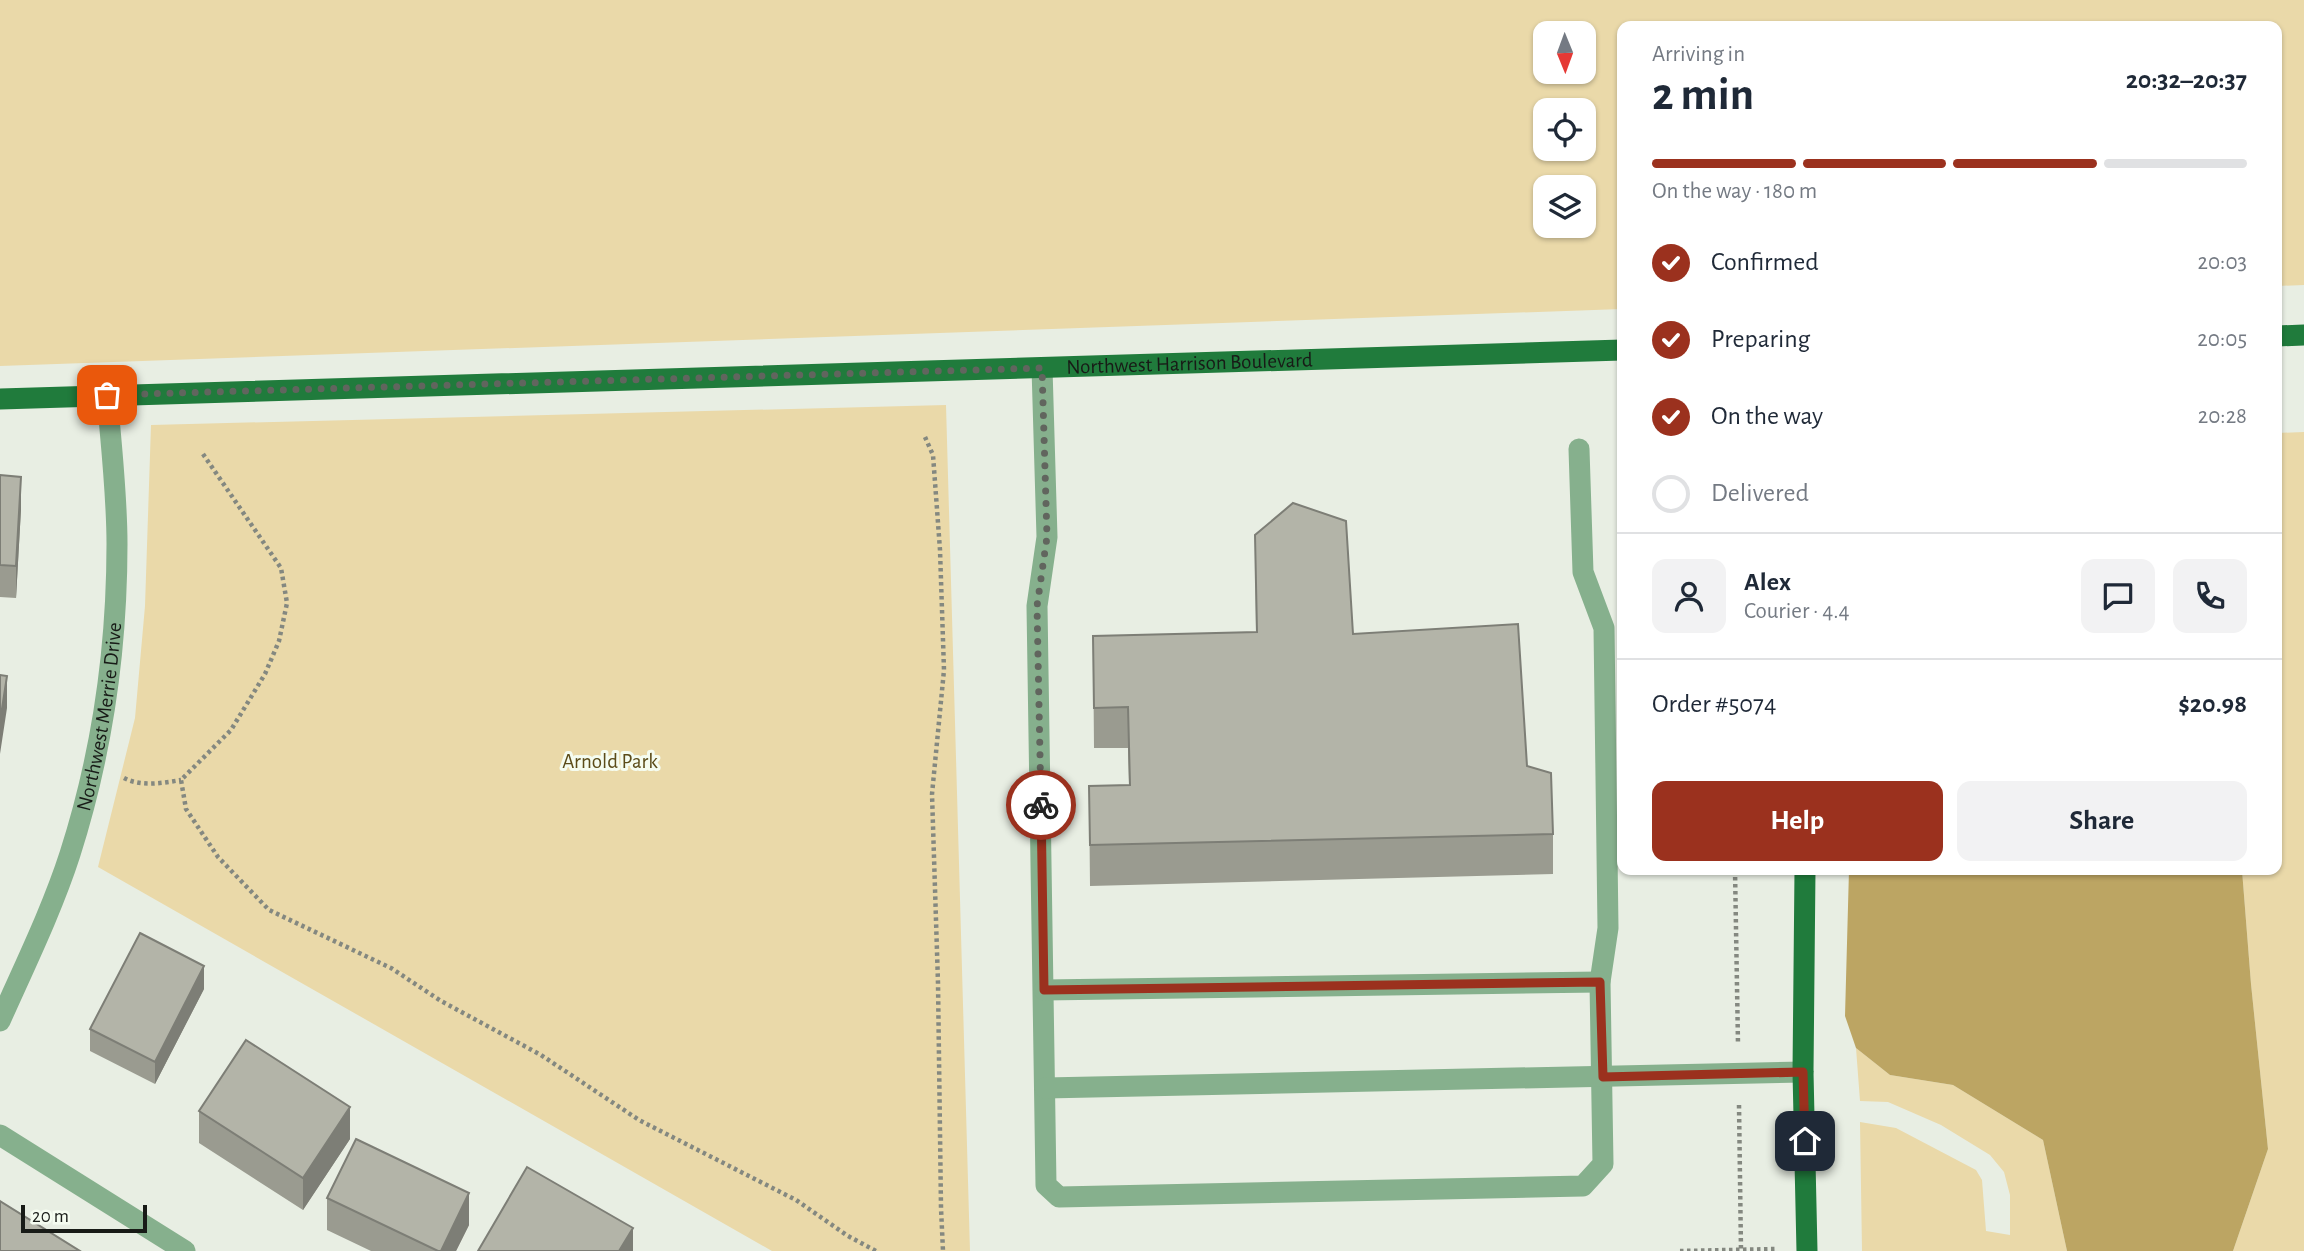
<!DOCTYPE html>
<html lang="en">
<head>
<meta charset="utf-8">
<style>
	body { margin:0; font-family:"Alegreya Sans",sans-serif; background:#f2f2f3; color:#1f2937; height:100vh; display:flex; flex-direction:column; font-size:26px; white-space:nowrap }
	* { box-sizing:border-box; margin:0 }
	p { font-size:23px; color:#747a83 }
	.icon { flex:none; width:38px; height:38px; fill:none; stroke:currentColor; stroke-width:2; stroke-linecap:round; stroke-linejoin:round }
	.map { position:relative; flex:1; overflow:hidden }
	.side { position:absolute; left:1617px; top:21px; width:665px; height:854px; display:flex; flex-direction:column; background:#fff; border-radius:14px; box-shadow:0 2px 5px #0004 }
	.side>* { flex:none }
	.needle { width:46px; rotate:179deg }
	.tools { position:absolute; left:1533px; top:21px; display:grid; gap:14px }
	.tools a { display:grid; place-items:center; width:63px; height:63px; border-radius:14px; background:#fff; box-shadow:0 2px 5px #0004; font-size:35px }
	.scale { position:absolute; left:21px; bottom:18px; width:126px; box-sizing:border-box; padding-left:7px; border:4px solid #181b17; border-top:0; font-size:19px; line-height:24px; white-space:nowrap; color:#181b17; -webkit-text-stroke:5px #f5fcf0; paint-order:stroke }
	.pin { position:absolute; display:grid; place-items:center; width:60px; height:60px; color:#fff; margin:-30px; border-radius:14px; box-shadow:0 4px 10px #0006 }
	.courier { position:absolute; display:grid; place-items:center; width:70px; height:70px; margin:-35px; border:5px solid #9b311e; border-radius:50%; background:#fff; color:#222; box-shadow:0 2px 9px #0007 }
	.summary em { font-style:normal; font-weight:700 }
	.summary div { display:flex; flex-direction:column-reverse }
	.summary { display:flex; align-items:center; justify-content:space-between; height:119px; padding:0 35px }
	h1 { font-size:46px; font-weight:700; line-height:52px }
	.bar { display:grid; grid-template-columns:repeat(4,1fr); gap:10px 7px; align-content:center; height:84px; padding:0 35px }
	.bar i { height:9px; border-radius:5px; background:#e0e1e3 }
	.bar .active { background:#9b311e }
	.bar p { grid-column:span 4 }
	.line { display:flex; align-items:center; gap:18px; padding:0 35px; border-top:2px solid #e0e1e3 }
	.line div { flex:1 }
	.round { display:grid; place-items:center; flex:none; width:74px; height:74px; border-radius:14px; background:#f2f2f3 }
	ol { padding:0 35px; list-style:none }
	li { display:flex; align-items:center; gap:21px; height:77px }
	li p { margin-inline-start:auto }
	li .icon { padding:7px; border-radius:50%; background:#9b311e; color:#fff; stroke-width:4 }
	li:last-child { color:#747a83 }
	li i { width:38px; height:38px; border:4px solid #e0e1e3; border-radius:50% }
	.action { display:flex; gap:14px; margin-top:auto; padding:14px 35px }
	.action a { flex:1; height:80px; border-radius:14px; background:#9b311e; color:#fff; font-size:28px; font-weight:700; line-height:80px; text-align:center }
	.action a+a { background:#f2f2f3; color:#1f2937 }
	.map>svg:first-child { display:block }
</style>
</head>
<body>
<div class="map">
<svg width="2304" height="1251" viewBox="0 0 2304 1251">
	<rect width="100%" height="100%" fill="#e8eee3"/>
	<path fill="#ead9a9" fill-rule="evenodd" d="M0,0H2304V285L2277,286V26H1622V309L0,366ZM1584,33V72H1545V33ZM1584,110V149H1545V110ZM1545,187H1584V226H1545Z
		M946,405L970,1251H772L98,867L135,718L145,606L151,425Z
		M2304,432V1251H2233L2268,1149L2251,984L2242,870H2277V768L2280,758L2277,754V433Z
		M1856,1048L1890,1075L1953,1085L2043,1140L2067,1251H1862L1860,1122L1896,1128L1976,1170L1982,1180L1986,1231L2010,1235V1195L2004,1172L1990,1155L1941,1125L1888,1102L1860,1101Z"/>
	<path fill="#bca563" d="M1849,870H2242L2251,984L2268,1149L2233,1251H2067L2043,1140L1953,1085L1890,1075L1856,1048L1845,1016Z"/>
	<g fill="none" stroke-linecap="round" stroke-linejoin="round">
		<path stroke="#848880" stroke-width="4.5" stroke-dasharray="3.5 3.5" stroke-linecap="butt" d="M925,437L933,455L940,550L944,670L932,794L938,983L941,1208L943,1251
			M203,454L281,568L287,603L279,641L265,674L231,730L181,780L186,809L218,857L269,910L391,968L441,1001L541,1055L639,1120L796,1200L848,1236L876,1251
			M124,778C141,787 162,783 181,780
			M1735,870L1738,1044
			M1739,1105L1741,1251
			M1680,1251L1775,1249"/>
		<g stroke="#86b08d" stroke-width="21">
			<path d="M1042,368L1047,537L1037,606L1046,1185L1059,1197L1583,1186L1603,1164L1600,982L1608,928L1604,628L1583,572L1579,449"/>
			<path d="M1044,990L1600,982"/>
			<path id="s1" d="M0,1021C24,967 52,910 70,854C102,754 117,649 117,544C117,494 111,444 107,395"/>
			<path d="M1045,1088L1803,1072"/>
			<path d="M0,1135L185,1251"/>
		</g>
		<g stroke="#207b3c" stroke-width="21">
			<path d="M2277,336L2304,335"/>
			<path id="s2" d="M0,399L1622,350"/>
			<path d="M1805,870L1803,1072L1807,1251"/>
		</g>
	</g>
	<path fill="#9a9b90" d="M0,475L21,509L16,598L0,597Z
		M1255,535L1353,634L1527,766L1553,834V874L1090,886L1089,786L1129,785L1128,748H1094L1093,636L1256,632Z
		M204,989L155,1084L90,1051V1029Z
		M199,1111L350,1139L303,1210L199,1143Z
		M327,1198L469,1225L456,1251H371L327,1230Z"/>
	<path fill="#7d7e76" d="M21,477V509L16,598V566Z
		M7,676V708L0,754V722Z
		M204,966V989L155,1084V1062Z
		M350,1107V1139L303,1210V1178Z
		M469,1193V1225L456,1251H441Z
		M633,1228V1251H619Z"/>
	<path fill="#b3b4a8" stroke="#7d7e76" stroke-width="2" d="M0,475L21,477L16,566L0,565Z
		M1293,503L1346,521L1353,634L1518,624L1527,766L1551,773L1553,834L1090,845L1089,786L1130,785L1128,707L1094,708L1093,636L1257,632L1255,535Z
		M0,675L7,676L0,722Z
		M140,933L204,966L155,1062L90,1029Z
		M246,1040L350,1107L303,1178L199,1111Z
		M356,1139L469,1193L441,1251H438L327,1198Z
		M527,1167L633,1228L619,1251H478Z
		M0,1201L80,1251H0Z"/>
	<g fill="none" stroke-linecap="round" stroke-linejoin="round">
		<path stroke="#61655e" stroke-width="7" stroke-dasharray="0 12.6" d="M107,395L1042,368L1047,537L1037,606L1041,805"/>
		<path stroke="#9b311e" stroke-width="9" d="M1041,805L1044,990L1600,982L1603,1077L1803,1072L1805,1141"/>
	</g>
	<g text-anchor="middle" stroke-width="6" stroke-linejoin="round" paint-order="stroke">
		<g font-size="21" fill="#181b17" stroke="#f5fcf0">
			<text dy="7" stroke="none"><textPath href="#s2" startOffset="1190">Northwest Harrison Boulevard</textPath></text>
			<text dy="7" stroke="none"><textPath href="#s1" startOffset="322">Northwest Merrie Drive</textPath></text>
		</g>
		<g font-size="21" fill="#5b4b18" stroke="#f5fcf0">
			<text x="610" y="768">Arnold Park</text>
		</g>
	</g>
</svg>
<div class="tools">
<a><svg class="needle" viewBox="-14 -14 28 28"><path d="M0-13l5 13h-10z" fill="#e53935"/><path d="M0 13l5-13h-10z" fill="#747a83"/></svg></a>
<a><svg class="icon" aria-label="locate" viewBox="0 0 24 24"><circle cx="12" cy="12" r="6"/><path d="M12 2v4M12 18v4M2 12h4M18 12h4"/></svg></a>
<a><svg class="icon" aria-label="layers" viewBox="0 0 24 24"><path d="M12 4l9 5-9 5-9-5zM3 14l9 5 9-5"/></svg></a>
</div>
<div class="scale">20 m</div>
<div class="pin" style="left:107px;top:395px;background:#ea580c"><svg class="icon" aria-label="bag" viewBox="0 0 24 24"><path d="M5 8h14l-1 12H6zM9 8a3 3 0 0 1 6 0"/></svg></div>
<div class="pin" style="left:1805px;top:1141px;background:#1f2937"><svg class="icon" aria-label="home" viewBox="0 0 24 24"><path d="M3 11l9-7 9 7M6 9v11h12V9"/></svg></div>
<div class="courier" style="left:1041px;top:805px"><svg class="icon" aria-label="bike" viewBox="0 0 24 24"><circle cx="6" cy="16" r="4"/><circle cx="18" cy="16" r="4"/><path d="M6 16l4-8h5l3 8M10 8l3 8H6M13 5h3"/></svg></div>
<section class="side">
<div class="summary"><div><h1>2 min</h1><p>Arriving in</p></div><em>20:32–20:37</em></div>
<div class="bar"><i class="active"></i><i class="active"></i><i class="active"></i><i></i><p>On the way · 180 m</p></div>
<ol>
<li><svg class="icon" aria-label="check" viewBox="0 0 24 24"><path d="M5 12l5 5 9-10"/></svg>Confirmed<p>20:03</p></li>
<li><svg class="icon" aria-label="check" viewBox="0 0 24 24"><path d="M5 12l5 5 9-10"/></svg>Preparing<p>20:05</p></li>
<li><svg class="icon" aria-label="check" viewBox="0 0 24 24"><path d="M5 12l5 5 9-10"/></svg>On the way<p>20:28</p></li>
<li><i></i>Delivered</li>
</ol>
<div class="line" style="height:126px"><a class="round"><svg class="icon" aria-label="person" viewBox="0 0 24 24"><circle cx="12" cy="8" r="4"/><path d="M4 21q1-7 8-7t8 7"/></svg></a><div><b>Alex</b><p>Courier · 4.4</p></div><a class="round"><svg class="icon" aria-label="chat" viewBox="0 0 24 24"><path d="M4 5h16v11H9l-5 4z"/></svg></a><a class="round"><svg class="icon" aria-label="phone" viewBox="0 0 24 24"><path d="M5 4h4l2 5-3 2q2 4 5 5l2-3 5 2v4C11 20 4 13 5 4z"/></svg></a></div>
<div class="line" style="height:91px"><div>Order #5074</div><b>$20.98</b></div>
<div class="action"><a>Help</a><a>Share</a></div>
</section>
</div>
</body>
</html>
